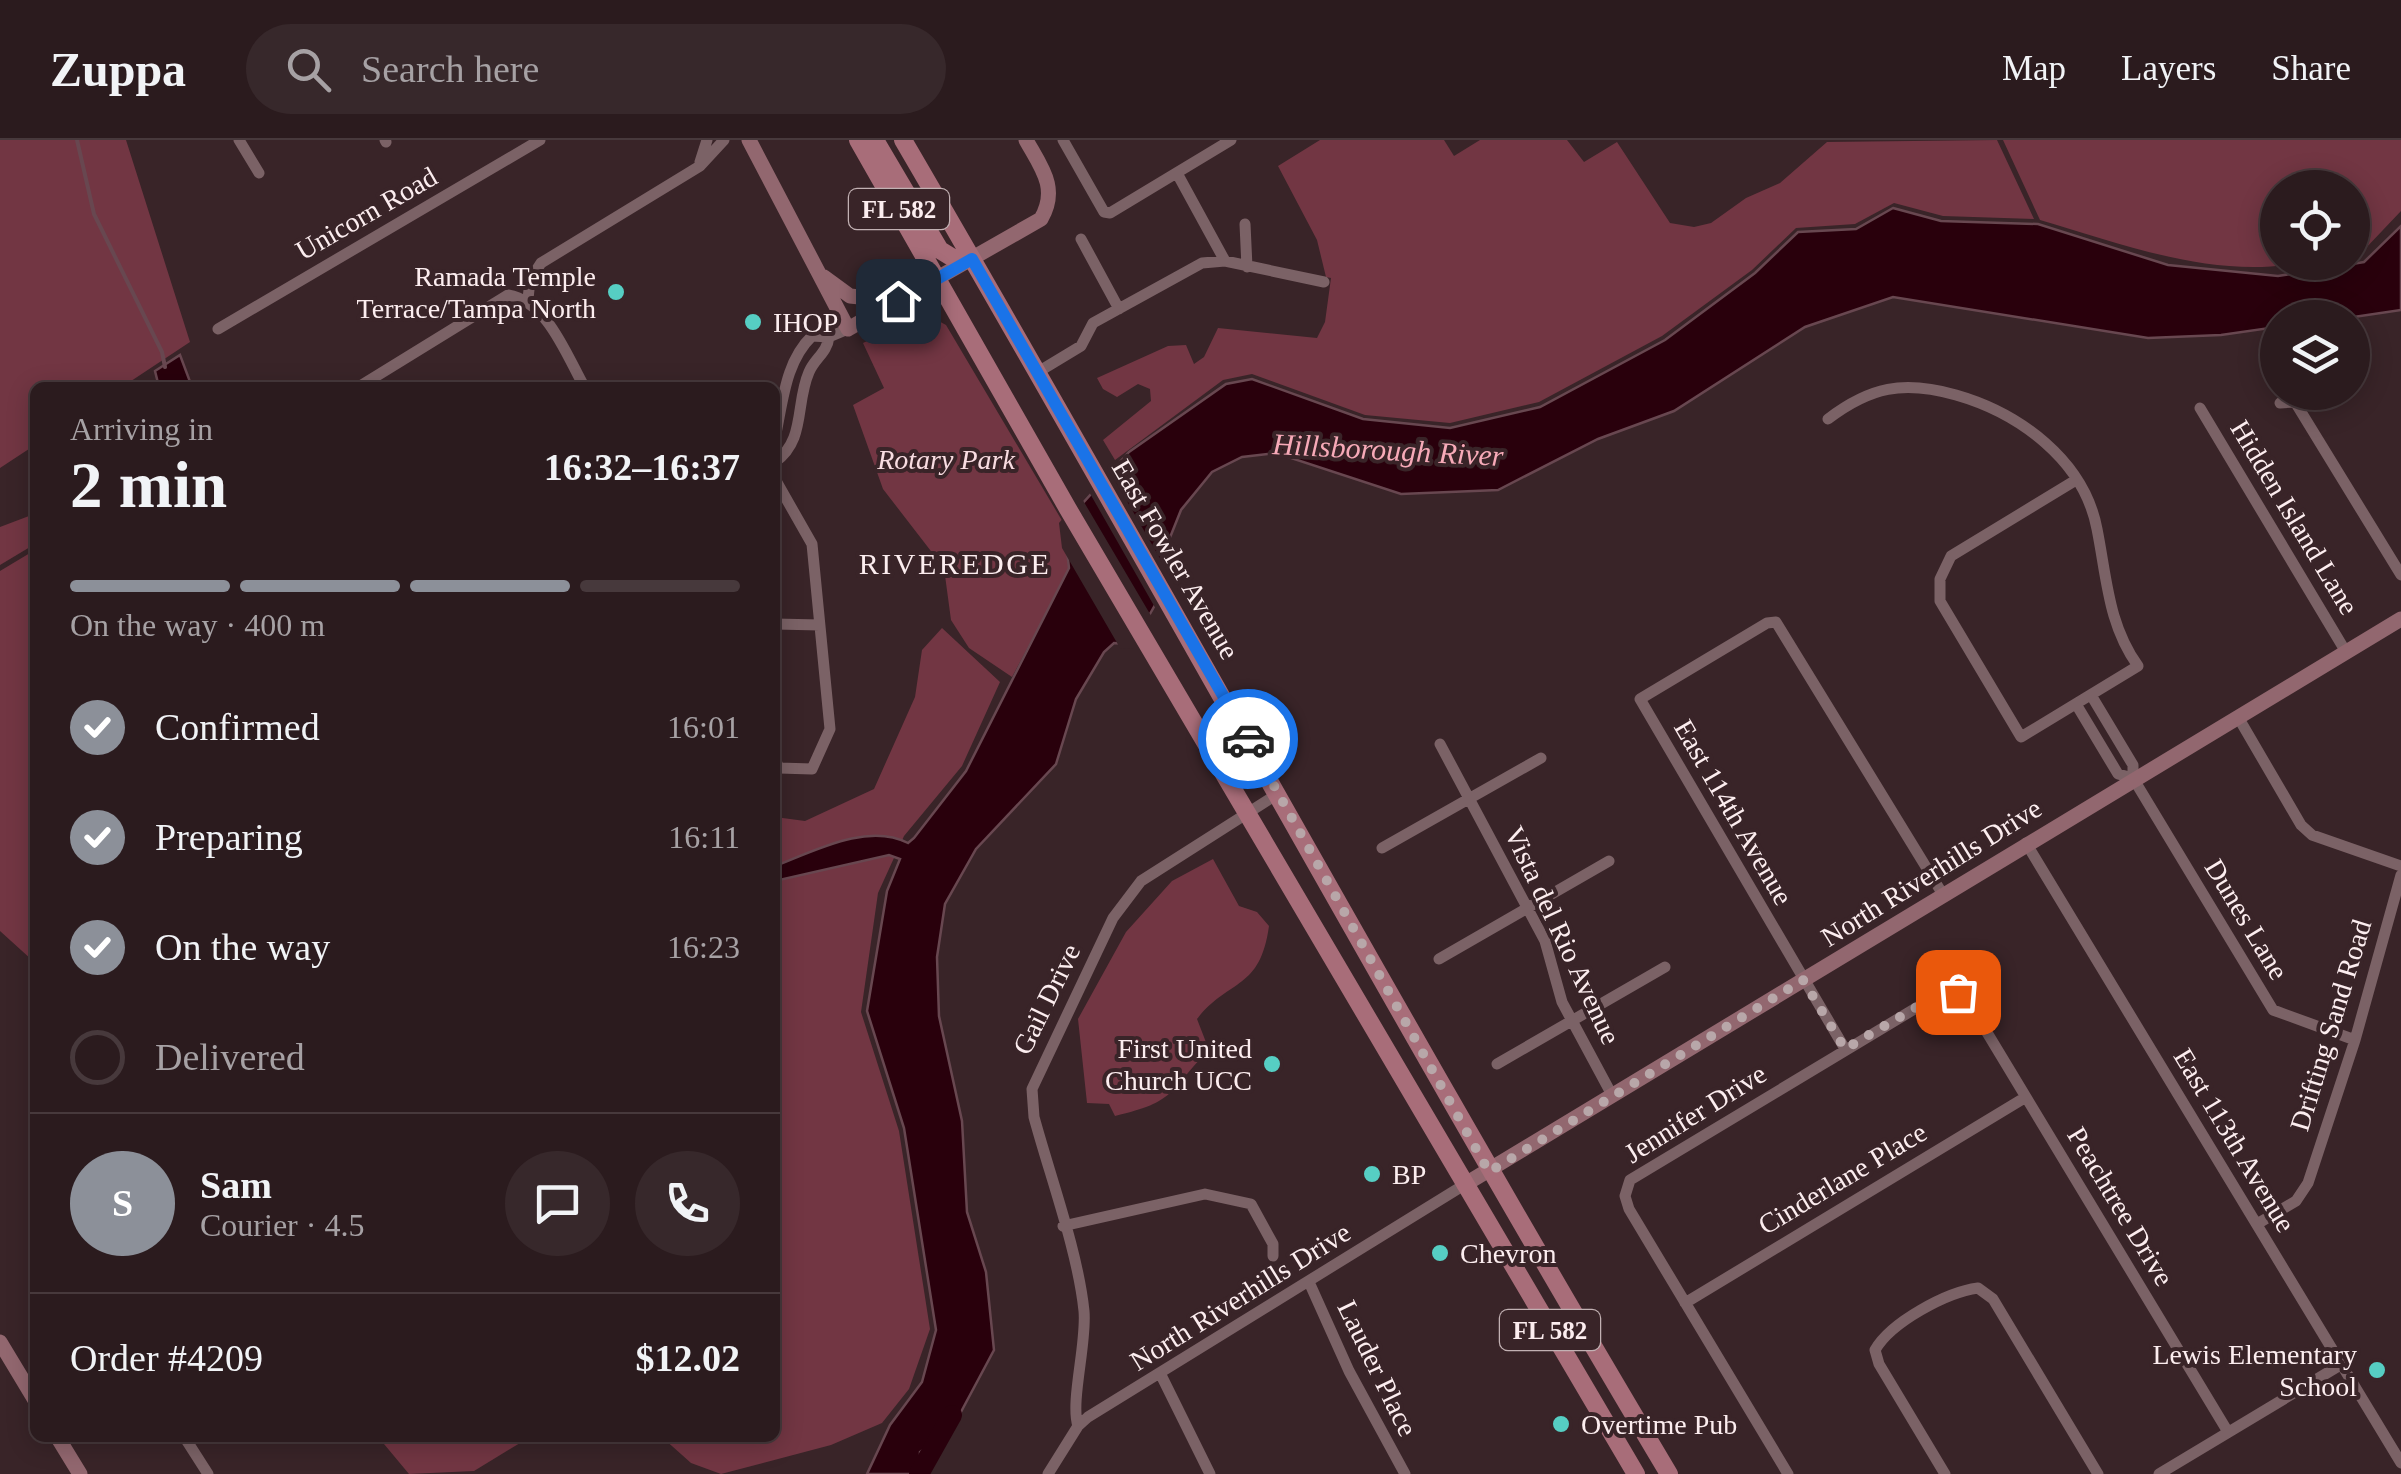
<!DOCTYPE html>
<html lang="en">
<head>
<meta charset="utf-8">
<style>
	body { margin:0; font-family:"Times New Roman",serif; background:#37282b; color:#f1f3f6; height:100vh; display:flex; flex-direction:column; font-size:38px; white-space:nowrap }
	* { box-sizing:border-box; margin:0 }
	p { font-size:32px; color:#a6a1a4 }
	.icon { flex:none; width:55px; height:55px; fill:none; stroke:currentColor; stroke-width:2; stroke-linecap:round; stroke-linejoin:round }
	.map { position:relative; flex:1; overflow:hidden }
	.side { position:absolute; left:30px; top:242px; width:750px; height:1060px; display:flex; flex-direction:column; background:#2b1b1e; border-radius:15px; box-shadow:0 5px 25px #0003,0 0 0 2px #47393c }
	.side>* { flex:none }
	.controls { position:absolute; left:2260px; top:30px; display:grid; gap:20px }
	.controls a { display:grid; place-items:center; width:110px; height:110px; border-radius:50%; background:#2b1b1e; box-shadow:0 5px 25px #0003,0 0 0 2px #47393c; font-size:50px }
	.pin { position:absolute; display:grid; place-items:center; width:85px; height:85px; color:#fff; margin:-42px; border-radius:20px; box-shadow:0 5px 15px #0006 }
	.courier { position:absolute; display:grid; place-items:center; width:100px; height:100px; margin:-50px; border:8px solid #1a73e8; border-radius:50%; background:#fff; color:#222; box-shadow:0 2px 12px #0007 }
	.overview em { font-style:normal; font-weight:700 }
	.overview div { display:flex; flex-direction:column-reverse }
	.overview { display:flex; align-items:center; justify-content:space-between; height:170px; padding:0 40px }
	h1 { font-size:65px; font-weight:700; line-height:75px }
	.bar { display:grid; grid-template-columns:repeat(4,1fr); gap:15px 10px; align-content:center; height:120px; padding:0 40px }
	.bar i { height:12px; border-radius:8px; background:#47393c }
	.bar .on { background:#8c9099 }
	.bar p { grid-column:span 4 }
	.line { display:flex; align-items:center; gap:25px; padding:0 40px; border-top:2px solid #47393c }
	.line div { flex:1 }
	.round { display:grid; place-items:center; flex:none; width:105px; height:105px; border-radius:52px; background:#37282b }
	ol { padding:0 40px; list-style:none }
	li { display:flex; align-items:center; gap:30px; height:110px }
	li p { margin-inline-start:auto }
	li .icon { padding:10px; border-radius:50%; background:#8c9099; color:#fff; stroke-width:4 }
	li:last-child { color:#a6a1a4 }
	li i { width:55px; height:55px; border:5px solid #47393c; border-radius:50% }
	header { display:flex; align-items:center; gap:60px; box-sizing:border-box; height:140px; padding:0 50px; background:#2b1b1e; border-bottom:2px solid #47393c }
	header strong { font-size:48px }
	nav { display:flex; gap:55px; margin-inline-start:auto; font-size:35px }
	.search { width:700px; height:90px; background:#37282b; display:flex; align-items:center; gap:25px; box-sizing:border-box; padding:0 35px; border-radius:55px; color:#a6a1a4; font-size:38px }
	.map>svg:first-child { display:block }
</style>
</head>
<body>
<header>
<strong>Zuppa</strong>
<div class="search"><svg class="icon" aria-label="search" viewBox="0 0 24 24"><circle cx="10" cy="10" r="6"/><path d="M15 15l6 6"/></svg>Search here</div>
<nav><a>Map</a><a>Layers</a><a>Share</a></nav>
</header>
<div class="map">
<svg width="2401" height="1334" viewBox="0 0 2401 1334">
	<rect width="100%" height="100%" fill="#392428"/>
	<path fill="#723643" d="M0,0H126L190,202L122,247L35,248V305L0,328Z
		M1320,0H1444L1454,16L1480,0H1567L1584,22L1617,2L1670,83L1694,87L1711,83L1746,58L1780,43L1827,2L1997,0L2034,79L1943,76L1894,63L1855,84L1796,88L1752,130L1662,196L1539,262L1450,283L1365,275L1252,234L1223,240L1115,320L1103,300L1151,261L1150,249L1138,244L1117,257L1103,249L1097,238L1168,206L1186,205L1194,224L1204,217L1218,188L1317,198L1325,182L1331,138L1326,137L1317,100L1278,26Z
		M2003,0H2401V71L2364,110L2353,113L2352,48H2278V122L2299,123C2213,139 2122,104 2040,80Z
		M924,173L946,185L1064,384L1070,428L1012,537L969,508L951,480L944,428L883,349L853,265L884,248L863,203Z
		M29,376L35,380V404L0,425V387Z
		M35,410V843L32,820L0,791V431Z
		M942,488L1000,542L962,626L904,696L878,753L861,872L899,991L930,1189L909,1249L882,1283L831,1305L721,1334L691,1323L663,1298H775V677L805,681L874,649L915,557L922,510Z
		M1213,719L1239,766L1257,772L1269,786C1260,851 1229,838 1197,879L1209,910C1166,953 1178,961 1115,976L1109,964L1087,963L1078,879L1126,792L1172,741Z
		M379,1298H512L520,1303L474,1331L409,1334Z"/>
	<path fill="#29000c" stroke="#684750" stroke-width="2.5" d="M1893,68L1941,81L2038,84L2168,125L2278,136L2364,122L2401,86V170L2347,178H2278L2277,187L2221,195L2148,198L1893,157L1805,187L1674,271L1598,299L1498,350L1401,354L1276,313L1242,317L1212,332L1181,370L1163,415L1164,449L1133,504L1114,503L1104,512L1076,559L1056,624L976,709L945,764L937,817L939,876L962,981L967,1072L986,1132L994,1210L954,1285L920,1312V1334H867L890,1285L922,1242L936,1190L904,988L867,871L887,751L900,719L889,715L775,741V726C814,711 868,682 908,703L914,698L966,631L1069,428L1064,384L1129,312L1226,244L1252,239L1363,279L1450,288L1540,267L1665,200L1755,133L1798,92L1856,89Z
		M180,215L192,247H159L155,231Z"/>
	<path fill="#392428" d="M1108,328L1169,434V451L1157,471L1088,350Z
		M1081,357L1153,479L1133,509L1120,508L1062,408L1059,383Z"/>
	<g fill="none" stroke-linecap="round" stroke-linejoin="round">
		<path stroke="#684750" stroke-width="4" d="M77,0L94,74L162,212L165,227"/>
		<path stroke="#29000c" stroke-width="20" d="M919,1334L952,1275"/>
		<path stroke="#7b6266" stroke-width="11" d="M239,0L259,33
			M385,0L386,2
			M1063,0L1104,72L1110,73L1231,0
			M700,22L707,0
			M1178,35L1225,121
			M1245,84L1247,127
			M1081,99L1119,169
			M528,159L530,140L541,123L700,26L724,0
			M218,189L540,0
			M1038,232L1081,206L1093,183L1202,123L1225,121L1324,142
			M357,248L508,155C548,162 566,215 585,248
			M2280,263L2295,262L2401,435
			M2200,268L2346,512
			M1828,279C1870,247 1903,240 1956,255C2019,273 2084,320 2097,389C2107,439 2108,484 2138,526L2021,597L1940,461V439L1951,416L2076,340
			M775,298C783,262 785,222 812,196L829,197L848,189
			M775,322C806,300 795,264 809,232C815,218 827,213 829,197
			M775,339L812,404L830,589L812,629L779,628L775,619
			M775,484L820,485
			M2091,555L2133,625V638L2273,870L2355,900
			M2076,564L2118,634L2133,638
			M2238,577L2301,685L2312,695L2401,726
			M1440,604L1545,801L1562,862L1612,955
			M2026,703L2401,1323
			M1382,708L1541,618
			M1439,819L1609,721
			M1845,909L1640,559L1767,483L1776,482L1942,753
			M1497,924L1665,827
			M2257,1084L2296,1061L2308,1043L2355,900L2401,735
			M1063,1086L1205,1054L1251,1064L1273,1104V1116
			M1309,1142L1349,1231L1405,1334
			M1685,1163L2026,957
			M1161,1235L1210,1334
			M1078,1286C1070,1262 1087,1203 1084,1171C1078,1112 1050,1036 1034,977L1032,949L1113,778L1141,741L1279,653
			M185,1298L208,1334
			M1048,1334L1078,1286L1088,1277L1464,1045
			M1788,1334L1629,1069L1625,1056L1630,1040L1941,853L1958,852L1971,866L2228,1292
			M1945,1334L1879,1224L1875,1210C1891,1182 1947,1152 1978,1148L1993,1159L2098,1334
			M2159,1334L2342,1224"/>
		<path stroke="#92676f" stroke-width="15" d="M749,0L848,189L1041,79C1059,48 1041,27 1026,0
			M824,137L850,156L898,161
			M1464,1045L2401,479
			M0,1202L35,1260
			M58,1298L80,1334"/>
		<path stroke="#a86d79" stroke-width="18" d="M858,0L1068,369L1636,1334
			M875,0L940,110L953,118L972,119
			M903,0C1162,443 1406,894 1669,1334"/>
	</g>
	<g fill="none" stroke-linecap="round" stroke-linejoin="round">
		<path stroke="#b8a7a9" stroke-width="10" stroke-dasharray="0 18" d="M1248,599L1489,1032L1803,840L1845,909L1941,853L1958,852"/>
		<path stroke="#1a73e8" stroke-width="12" d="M898,161L972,119L1248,599"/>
	</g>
	<g fill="#56cec3" stroke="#392428" stroke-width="4">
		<circle cx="616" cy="152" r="10"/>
		<circle cx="753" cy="182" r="10"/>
		<circle cx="1272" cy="924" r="10"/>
		<circle cx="1372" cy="1034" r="10"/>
		<circle cx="1440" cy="1113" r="10"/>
		<circle cx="2377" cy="1230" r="10"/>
		<circle cx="1561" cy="1284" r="10"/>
	</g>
	<g text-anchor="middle" stroke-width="8" stroke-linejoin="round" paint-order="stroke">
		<g fill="#392428" stroke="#c2b1b3" stroke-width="2.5">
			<rect x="849" y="49" width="100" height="40" rx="8"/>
			<rect x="1500" y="1170" width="100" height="40" rx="8"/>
		</g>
		<g font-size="25" font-weight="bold" fill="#fcedef">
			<text x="899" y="78">FL 582</text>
			<text x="1550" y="1199">FL 582</text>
		</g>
		<g font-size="28" fill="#fcedef" stroke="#392428">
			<text transform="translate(366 73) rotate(-30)" y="10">Unicorn Road</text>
			<text transform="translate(2295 377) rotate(59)" y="10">Hidden Island Lane</text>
			<text transform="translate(1176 419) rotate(60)" y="10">East Fowler Avenue</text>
			<text transform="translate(1734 672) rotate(60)" y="10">East 114th Avenue</text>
			<text transform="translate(1931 732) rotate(-32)" y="10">North Riverhills Drive</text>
			<text transform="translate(2247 779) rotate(59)" y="10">Dunes Lane</text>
			<text transform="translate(1563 795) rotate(65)" y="10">Vista del Rio Avenue</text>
			<text transform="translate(1046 859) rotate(-64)" y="10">Gail Drive</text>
			<text transform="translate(2330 885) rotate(-73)" y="10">Drifting Sand Road</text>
			<text transform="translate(1695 973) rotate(-32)" y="10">Jennifer Drive</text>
			<text transform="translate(2235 1000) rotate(59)" y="10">East 113th Avenue</text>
			<text transform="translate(1842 1038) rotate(-31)" y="10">Cinderlane Place</text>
			<text transform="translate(2121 1066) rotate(59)" y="10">Peachtree Drive</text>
			<text transform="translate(1240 1156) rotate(-32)" y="10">North Riverhills Drive</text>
			<text transform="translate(1378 1228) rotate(64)" y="10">Lauder Place</text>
		</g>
		<g font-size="28" fill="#fcedef" stroke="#392428" text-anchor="start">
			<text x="596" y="146" text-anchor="end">Ramada Temple<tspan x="596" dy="32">Terrace/Tampa North</tspan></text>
			<text x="773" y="192">IHOP</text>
			<text x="1252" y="918" text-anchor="end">First United<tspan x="1252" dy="32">Church UCC</tspan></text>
			<text x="1392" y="1044">BP</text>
			<text x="1460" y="1123">Chevron</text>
			<text x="2357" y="1224" text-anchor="end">Lewis Elementary<tspan x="2357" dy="32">School</tspan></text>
			<text x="1581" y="1294">Overtime Pub</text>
		</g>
		<g font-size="28" font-style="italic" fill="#f8dce1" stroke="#392428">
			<text x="946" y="329">Rotary Park</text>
		</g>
		<g font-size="30" font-style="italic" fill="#f7aab8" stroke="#392428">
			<text transform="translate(1388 310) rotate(3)" y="10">Hillsborough River</text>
		</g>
		<g font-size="30" letter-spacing="2.5" fill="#fcedef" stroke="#392428">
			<text x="955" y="434">RIVEREDGE</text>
		</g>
	</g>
</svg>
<div class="controls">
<a><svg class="icon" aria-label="locate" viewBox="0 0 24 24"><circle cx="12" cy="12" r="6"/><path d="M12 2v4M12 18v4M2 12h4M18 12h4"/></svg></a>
<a><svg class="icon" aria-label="layers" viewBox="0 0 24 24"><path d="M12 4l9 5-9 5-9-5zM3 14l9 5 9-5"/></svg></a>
</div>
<div class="pin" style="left:1958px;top:852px;background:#ea580c"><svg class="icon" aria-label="bag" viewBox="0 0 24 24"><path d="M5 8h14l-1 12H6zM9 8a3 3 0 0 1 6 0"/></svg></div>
<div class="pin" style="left:898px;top:161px;background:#1f2937"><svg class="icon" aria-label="home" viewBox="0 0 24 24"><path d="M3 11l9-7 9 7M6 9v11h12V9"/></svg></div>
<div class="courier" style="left:1248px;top:599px"><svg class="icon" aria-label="car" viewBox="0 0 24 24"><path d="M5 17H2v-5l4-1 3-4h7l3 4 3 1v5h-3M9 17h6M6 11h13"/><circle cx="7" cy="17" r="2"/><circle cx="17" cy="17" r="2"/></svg></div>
<section class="side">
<div class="overview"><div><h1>2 min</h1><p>Arriving in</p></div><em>16:32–16:37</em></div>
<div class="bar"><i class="on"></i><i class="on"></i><i class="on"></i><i></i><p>On the way · 400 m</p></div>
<ol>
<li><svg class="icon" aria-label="check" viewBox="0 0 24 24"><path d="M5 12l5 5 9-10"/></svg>Confirmed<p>16:01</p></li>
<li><svg class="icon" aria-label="check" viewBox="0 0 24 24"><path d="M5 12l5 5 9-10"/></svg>Preparing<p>16:11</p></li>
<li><svg class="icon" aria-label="check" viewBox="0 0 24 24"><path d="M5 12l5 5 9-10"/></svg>On the way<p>16:23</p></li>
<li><i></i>Delivered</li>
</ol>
<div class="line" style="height:180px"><b class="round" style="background:#8c9099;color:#fff">S</b><div><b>Sam</b><p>Courier · 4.5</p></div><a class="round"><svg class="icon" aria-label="chat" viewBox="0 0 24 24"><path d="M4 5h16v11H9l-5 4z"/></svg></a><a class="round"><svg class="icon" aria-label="phone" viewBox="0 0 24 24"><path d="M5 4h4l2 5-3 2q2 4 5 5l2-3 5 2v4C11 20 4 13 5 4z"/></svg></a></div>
<div class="line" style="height:130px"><div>Order #4209</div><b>$12.02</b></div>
</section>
</div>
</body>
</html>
